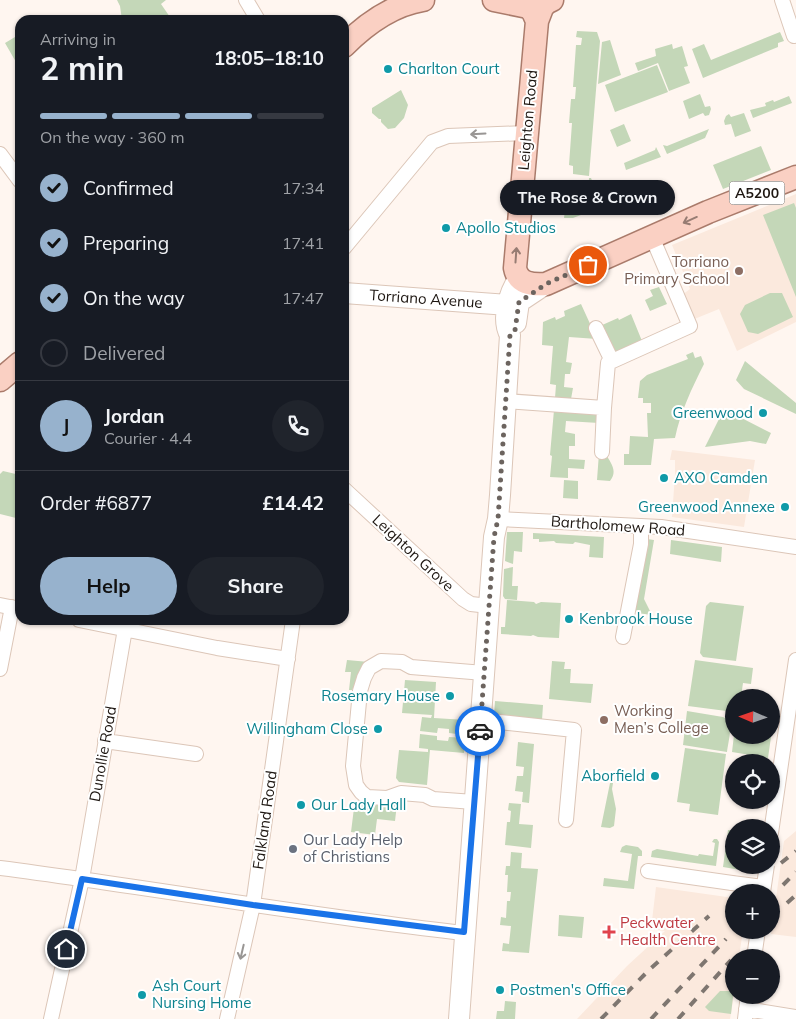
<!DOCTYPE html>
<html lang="en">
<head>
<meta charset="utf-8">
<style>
	body { margin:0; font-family:Mulish,sans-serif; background:#20242c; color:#f1f3f6; height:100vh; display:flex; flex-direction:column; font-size:19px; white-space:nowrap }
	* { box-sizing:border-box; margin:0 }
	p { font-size:16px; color:#9ea1a6 }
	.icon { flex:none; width:28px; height:28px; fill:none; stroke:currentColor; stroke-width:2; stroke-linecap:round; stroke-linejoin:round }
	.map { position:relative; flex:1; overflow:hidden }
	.details { position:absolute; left:15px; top:15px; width:334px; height:610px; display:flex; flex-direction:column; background:#171b24; border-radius:15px; box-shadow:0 1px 4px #0004 }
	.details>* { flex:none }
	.needle { width:32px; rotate:272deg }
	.controls { position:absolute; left:725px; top:689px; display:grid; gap:10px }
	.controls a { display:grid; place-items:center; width:55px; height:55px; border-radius:50%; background:#171b24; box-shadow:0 1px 4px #0004; font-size:25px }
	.pin { position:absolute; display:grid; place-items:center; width:42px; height:42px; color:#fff; margin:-21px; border:2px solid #fff; border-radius:50%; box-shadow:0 1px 5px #0007 }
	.courier { position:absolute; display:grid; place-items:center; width:50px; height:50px; margin:-25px; border:4px solid #1a73e8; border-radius:50%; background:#fff; color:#222; box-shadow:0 1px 6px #0007 }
	.bubble { position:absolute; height:35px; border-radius:18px; background:#171b24; box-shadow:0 1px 4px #0004; font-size:16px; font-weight:700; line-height:35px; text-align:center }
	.overview em { font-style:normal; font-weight:700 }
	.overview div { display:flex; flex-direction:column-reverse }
	.overview { display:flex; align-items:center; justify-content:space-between; height:85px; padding:0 25px }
	h1 { font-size:32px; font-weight:700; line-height:38px }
	.bar { display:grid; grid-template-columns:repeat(4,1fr); gap:8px 5px; align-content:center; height:60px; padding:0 25px }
	.bar i { height:6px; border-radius:4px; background:#363941 }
	.bar .current { background:#97b2cd }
	.bar p { grid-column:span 4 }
	.line { display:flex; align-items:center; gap:12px; padding:0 25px; border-top:1px solid #363941 }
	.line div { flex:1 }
	.round { display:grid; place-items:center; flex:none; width:52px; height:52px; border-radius:26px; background:#20242c }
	ol { padding:0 25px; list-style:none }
	li { display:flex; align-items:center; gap:15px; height:55px }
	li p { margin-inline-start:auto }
	li .icon { padding:5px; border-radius:50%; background:#97b2cd; color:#111; stroke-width:4 }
	li:last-child { color:#9ea1a6 }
	li i { width:28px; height:28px; border:2px solid #363941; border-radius:50% }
	.action { display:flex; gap:10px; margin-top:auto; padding:10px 25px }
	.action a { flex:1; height:58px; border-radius:30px; background:#97b2cd; color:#111; font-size:20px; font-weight:700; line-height:58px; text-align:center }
	.action a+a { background:#20242c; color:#f1f3f6 }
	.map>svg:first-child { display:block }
</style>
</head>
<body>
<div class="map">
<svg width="796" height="1019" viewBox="0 0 796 1019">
	<rect width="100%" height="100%" fill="#fff6f0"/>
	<path fill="#fbe9dd" d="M796,194V322L737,351L719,309L692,320L682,295L690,289L672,245Z
		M672,450L755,460L744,527L672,517L675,474V460H670Z
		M796,831V937L771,934L784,841Z
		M656,887L734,898V930H743L739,957L734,958V995L730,1019H577L627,966L665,931L651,929Z"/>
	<path fill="#c4d7b8" d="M117,0H166L161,4L172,20H122L120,6Z
		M577,31L597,32L600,41L589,176L573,174V166L569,165L572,123H569L571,99H575L576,87H573L576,45H581L582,38L576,37Z
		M780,32L784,41L778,43V47L703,78L692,49L704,44L711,60Z
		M20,34V69L5,43Z
		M610,40L621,75L598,84L602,42Z
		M672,44L673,49L682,46L688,66L684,67L690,83L669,91L658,63L638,71L635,63L656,56L655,49Z
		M657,65L668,92L615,112L605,85Z
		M401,90L408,105L404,118L395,128L388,129L381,122V119H379L372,113V108Z
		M700,94L705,107L710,106L711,109L709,115L705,116L703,113L689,119L683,101Z
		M789,96L792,103L753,118L750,110L766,106L765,103L773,100L774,102Z
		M744,113L751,131L735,137L731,124L725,125L724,121L726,116L729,114L731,117Z
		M624,124L631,141L617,147L610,130Z
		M709,129L705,138L667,154L663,145L667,146Z
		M761,146L771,170L723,189L713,165Z
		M656,147L661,157L626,170L624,163L655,150Z
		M589,178H591L602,207L573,218H564L566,201H588Z
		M794,203L796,208V297L763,215Z
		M659,287L667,304L650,311L645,300L653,296L650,290Z
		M770,293H782L793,317L758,334L748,332L740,314L745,305Z
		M581,304L597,339L569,337L566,362L572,363L570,374H565L564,387L573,388L571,399L555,398L556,385L550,384L553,346L542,345L543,322L555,317L556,320L565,316L564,311Z
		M631,314L642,341L614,353L600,326L618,318L619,320Z
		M693,352L695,358L701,356L704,364C692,388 680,413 675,438L654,439L651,465H624V454H629L630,436L648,437L647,413H651V403H643V398H638L640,381L647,375L688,359L686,355Z
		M745,361L796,403V414L744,389L736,380Z
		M724,409L771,433L766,444L750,441L705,447Z
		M554,410L600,413L599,423L566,421L565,432L575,434V446H569V459L585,460L584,469L568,468V478L550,477L552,456L550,455Z
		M599,453H605C611,463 618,471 610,481L597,480Z
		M3,471L20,475V519L0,514V474Z
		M564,480L578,481V499L563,498Z
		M507,532H523L522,552L514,551L513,564L505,561Z
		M533,533L604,537L603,558L589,557L590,545L575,542L573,544L556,543L554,541L539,542V539H533Z
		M647,539L654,540L644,599L652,615L637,613L633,610Z
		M671,540L722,547L721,562L670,554Z
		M513,567L512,586H518L517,600L505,599L503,596L504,569Z
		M507,600L534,602L536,604L541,602L561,603L559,638L538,637L533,635L531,636L501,634V627H505Z
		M710,602L744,606L736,661L703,657L700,653L706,606Z
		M347,660L369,662L352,690H349L351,672H345Z
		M695,660L753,668L751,684L743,683L741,697L734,698V712L688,706Z
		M552,661L565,662L564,669H571L570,683L593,684L591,703L549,699Z
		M405,680L436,682L434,718L466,720L465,735L449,733V729L438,728L437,733L420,731L422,717L431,718L432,715L402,713Z
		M495,701L543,705L542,720L494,716Z
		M687,711L723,717C735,722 728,741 727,752L683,745Z
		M771,723H773L768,758L732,752L734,735H771Z
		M420,734L437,736V740L448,741L449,737L465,738L464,753L430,750L427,785L399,782L396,778L399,750L428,752V749L419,748Z
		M518,742L534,744L529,803L522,802L523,792L515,791L517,776H523L524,767L516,766Z
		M685,748L726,754L718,815L689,811L690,804L677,802Z
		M610,783H613L612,789L616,809L614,826L610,828L601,827Z
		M355,800L397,804L395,821L377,819L375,835L351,832Z
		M509,803L521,804L519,824L533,825L531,848L505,845L507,822H510L511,811L508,810Z
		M728,830H734V865H753L752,872L723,867Z
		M714,839H717L719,842L716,866L651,857L652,851L657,849L698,856L699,854L713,856L715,843L712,842Z
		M626,845L638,847L642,851V856H638L634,889L603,886L604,878L628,881L632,854L620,852L622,847Z
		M511,852L522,853L521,868L538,869L529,953L502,951L503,943L509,944L511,926L500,925L501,917L506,918L507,901H510L511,892H507L508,875H505L506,866H510Z
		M559,915L584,917L582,938L558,936Z
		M734,988L731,1014L709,1011L705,1007L720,991H729Z
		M505,1001L516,1002L515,1019H496L497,1011H504Z"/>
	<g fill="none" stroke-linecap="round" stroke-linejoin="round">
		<g stroke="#dcc6b8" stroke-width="16">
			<path id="street" d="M246,0L258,20
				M782,0L794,36L796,35
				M0,154L20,181
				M344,248L432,142L448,136L526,133
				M596,328L612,361
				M506,401L604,408L608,363L690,326L652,237
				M602,452L604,408
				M344,489L463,599L471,604L489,606
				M498,519L661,527L796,547
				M0,605L20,609
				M79,620L217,648L288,659
				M623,637L641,544V526
				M0,669L12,607
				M481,720L574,730L566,820
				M105,741L196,754
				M474,802L433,799L425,795L401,793L387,798L367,797L361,792L356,785L353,766L360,691L364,678L369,668L381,661L402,662L411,667L484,673
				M771,833L796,660
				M0,868C155,888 309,916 464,933
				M648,871L732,883
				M746,1009L796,1017
				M51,1019L82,879L125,629
				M227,1019L253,905L293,620
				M745,1019L748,995"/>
		</g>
		<g stroke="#dcc6b8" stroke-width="22">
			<path id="secondary" d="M344,293L508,305
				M516,323L519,302L546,284
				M459,1019L494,537L498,519L500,495L510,335C501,319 509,292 519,278"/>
		</g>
		<g stroke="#aa7b6b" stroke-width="25">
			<path id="primary" d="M494,0L528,7L533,12L537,21
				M552,0L546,3L542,8L537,21L515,268C518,284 532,285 546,284L708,212L796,177
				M344,46C366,24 392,5 423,0
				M0,380L20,363"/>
		</g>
		<use href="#street" stroke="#fff" stroke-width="14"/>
		<use href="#secondary" stroke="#fff" stroke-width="20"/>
		<use href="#primary" stroke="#fad0c3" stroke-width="22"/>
		<path stroke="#7e7670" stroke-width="4" stroke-dasharray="9 9" stroke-linecap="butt" d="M781,863L796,851
			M783,885L796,872
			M787,903L796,895
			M601,1019L650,969L709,916
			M651,1019L726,939
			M678,1019L731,960"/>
		<g stroke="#dcc6b8" stroke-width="16" stroke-linecap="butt">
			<path id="street-bridge" d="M732,883L763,887
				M763,892L767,865
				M754,958L758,930"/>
		</g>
		<use href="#street-bridge" stroke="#fff" stroke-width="14"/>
	</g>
	<defs><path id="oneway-shaft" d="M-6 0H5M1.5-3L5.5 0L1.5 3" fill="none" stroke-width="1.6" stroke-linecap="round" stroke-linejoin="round" transform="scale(1.25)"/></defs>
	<g stroke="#999694">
		<use href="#oneway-shaft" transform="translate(478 134) rotate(177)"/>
		<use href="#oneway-shaft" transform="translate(242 952) rotate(103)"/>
	</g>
	<g stroke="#977c73">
		<use href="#oneway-shaft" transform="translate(690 220) rotate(156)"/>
		<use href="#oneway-shaft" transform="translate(516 255) rotate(-86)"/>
	</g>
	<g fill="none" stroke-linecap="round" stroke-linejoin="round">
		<path stroke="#6c645f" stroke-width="5" stroke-dasharray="0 9" d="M480,731L494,537L498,519L510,335L515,330L519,302L546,284L588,265"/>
		<path stroke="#1a73e8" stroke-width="6" d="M66,949L82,879L253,905L464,932L480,731"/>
	</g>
	<g fill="#0f9aa8" stroke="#fff" stroke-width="2">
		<circle cx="388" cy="69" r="5"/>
		<circle cx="446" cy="228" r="5"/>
		<circle cx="763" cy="413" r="5"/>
		<circle cx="664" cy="478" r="5"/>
		<circle cx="785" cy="507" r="5"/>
		<circle cx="569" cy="619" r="5"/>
		<circle cx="450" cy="696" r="5"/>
		<circle cx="378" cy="729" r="5"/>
		<circle cx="655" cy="776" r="5"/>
		<circle cx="301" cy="805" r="5"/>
		<circle cx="500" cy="990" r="5"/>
		<circle cx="142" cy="995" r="5"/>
	</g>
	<g fill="#8d6e63" stroke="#fff" stroke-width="2">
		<circle cx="739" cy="271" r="5"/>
		<circle cx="604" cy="720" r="5"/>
	</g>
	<circle fill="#6b7280" stroke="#fff" stroke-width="2" cx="293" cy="849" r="5"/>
	<path fill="#e0444e" stroke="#fff" stroke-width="2" d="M606.5 924.5h5v5h5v5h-5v5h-5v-5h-5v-5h5z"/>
	<g text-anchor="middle" stroke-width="4" stroke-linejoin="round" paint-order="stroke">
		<rect fill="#fff" stroke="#615c58" stroke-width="1" x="729.5" y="181.5" width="55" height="23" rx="4"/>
		<g font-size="14" font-weight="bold" fill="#1d1611">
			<text x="757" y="198">A5200</text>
		</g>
		<g font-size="15" fill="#0d838f" stroke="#fff" text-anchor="start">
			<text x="398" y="74">Charlton Court</text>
			<text x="456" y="233">Apollo Studios</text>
			<text x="753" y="418" text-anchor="end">Greenwood</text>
			<text x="674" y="483">AXO Camden</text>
			<text x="775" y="512" text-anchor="end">Greenwood Annexe</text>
			<text x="579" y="624">Kenbrook House</text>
			<text x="440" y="701" text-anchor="end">Rosemary House</text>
			<text x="368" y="734" text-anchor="end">Willingham Close</text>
			<text x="645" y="781" text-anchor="end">Aborfield</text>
			<text x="311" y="810">Our Lady Hall</text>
			<text x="152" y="991">Ash Court<tspan x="152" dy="17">Nursing Home</tspan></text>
			<text x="510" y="995">Postmen's Office</text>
		</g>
		<g font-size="15" fill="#1d1611" stroke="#fff">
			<text transform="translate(528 120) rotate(-85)" y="5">Leighton Road</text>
			<text transform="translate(426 299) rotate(4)" y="5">Torriano Avenue</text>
			<text transform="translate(618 526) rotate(4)" y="5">Bartholomew Road</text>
			<text transform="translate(413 553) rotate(43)" y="5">Leighton Grove</text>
			<text transform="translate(103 754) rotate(-80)" y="5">Dunollie Road</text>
			<text transform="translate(265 820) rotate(-82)" y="5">Falkland Road</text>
		</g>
		<g font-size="15" fill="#785e54" stroke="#fff" text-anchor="end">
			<text x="729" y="267">Torriano<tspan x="729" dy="17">Primary School</tspan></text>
			<text x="614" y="716" text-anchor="start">Working<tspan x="614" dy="17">Men’s College</tspan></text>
		</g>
		<g font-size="15" fill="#5b616d" stroke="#fff" text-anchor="start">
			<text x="303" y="845">Our Lady Help<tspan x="303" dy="17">of Christians</tspan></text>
		</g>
		<g font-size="15" fill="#be3a42" stroke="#fff" text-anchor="start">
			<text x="620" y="928">Peckwater<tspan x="620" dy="17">Health Centre</tspan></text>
		</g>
	</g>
</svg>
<div class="controls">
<a><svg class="needle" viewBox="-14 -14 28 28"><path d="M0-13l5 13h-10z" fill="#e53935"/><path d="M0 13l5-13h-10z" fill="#9ea1a6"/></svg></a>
<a><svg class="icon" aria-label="locate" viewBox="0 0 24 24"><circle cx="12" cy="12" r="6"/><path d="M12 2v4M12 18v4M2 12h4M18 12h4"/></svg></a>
<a><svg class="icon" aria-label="layers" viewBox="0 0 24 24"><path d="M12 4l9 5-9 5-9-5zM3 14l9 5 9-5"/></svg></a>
<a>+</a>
<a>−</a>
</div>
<div class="pin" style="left:588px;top:265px;background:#ea580c"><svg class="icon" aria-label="bag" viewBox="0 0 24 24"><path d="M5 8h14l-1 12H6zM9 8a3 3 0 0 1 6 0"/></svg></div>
<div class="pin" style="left:66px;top:949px;background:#1f2937"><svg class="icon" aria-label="home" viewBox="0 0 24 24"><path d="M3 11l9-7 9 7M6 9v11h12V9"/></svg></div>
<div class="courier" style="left:480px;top:731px"><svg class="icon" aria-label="car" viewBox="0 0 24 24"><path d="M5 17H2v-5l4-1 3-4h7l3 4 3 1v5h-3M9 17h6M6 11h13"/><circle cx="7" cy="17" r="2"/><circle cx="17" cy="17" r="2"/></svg></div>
<div class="bubble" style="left:500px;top:180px;width:175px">The Rose &amp; Crown</div>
<section class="details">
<div class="overview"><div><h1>2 min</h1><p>Arriving in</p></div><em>18:05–18:10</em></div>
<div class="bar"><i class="current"></i><i class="current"></i><i class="current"></i><i></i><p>On the way · 360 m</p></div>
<ol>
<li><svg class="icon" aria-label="check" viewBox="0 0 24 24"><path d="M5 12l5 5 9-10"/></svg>Confirmed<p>17:34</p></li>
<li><svg class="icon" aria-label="check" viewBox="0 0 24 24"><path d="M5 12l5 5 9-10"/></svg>Preparing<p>17:41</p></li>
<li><svg class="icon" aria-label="check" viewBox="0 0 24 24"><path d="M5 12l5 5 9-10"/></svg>On the way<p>17:47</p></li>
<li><i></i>Delivered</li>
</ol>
<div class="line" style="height:90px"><b class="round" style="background:#97b2cd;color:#111">J</b><div><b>Jordan</b><p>Courier · 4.4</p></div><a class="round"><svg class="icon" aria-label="phone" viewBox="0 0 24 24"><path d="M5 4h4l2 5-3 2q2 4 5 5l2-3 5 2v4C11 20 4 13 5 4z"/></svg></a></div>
<div class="line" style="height:65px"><div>Order #6877</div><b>£14.42</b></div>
<div class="action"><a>Help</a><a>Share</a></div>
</section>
</div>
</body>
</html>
